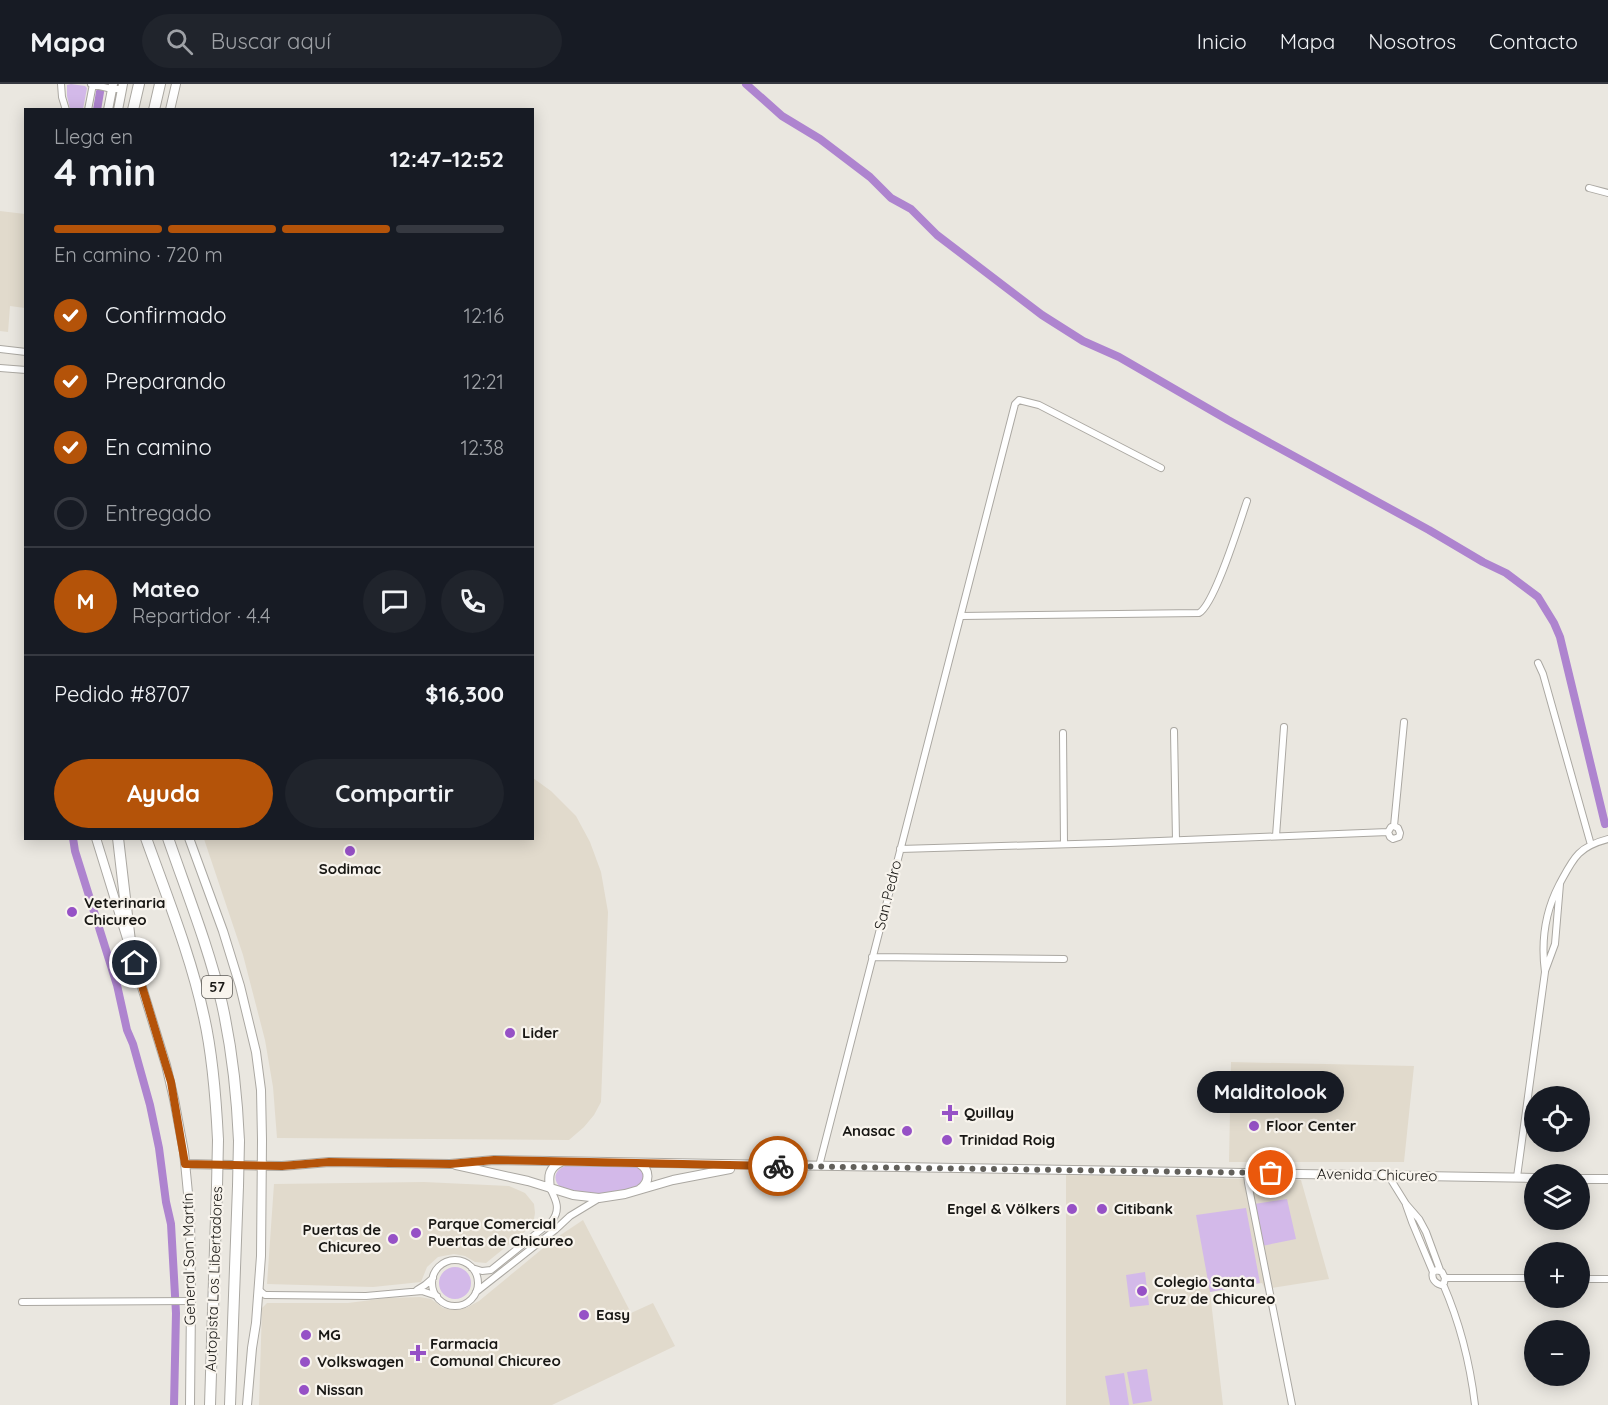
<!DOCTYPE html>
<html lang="es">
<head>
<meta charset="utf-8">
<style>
	body { margin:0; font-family:Quicksand,sans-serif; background:#20242c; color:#f1f3f6; height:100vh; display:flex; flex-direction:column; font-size:22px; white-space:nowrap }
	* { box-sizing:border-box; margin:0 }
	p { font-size:20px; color:#9ea1a6 }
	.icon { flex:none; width:33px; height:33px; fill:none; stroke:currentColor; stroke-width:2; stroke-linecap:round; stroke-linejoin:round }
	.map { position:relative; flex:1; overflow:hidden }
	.drawer { position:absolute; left:24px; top:24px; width:510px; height:732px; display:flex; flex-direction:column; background:#171b24; border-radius:0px; box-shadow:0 3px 15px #0003 }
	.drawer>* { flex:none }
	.tools { position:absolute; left:1524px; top:1002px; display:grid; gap:12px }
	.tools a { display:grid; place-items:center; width:66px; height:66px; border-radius:50%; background:#171b24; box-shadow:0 3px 15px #0003; font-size:30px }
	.pin { position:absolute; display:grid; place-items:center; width:51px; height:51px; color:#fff; margin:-26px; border:3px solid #fff; border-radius:50%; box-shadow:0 2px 6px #0007 }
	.courier { position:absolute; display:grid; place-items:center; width:60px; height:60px; margin:-30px; border:4px solid #b45309; border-radius:50%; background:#fff; color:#222; box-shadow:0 2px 8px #0007 }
	.bubble { position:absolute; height:42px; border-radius:21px; background:#171b24; box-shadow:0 3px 15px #0003; font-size:20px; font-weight:700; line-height:42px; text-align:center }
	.overview em { font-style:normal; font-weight:700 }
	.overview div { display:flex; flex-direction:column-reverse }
	.overview { display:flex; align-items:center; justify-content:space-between; height:102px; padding:0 30px }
	h1 { font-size:39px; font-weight:700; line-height:45px }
	.bar { display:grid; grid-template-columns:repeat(4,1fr); gap:9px 6px; align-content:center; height:72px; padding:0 30px }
	.bar i { height:8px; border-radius:4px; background:#363941 }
	.bar .on { background:#b45309 }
	.bar p { grid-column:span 4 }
	.line { display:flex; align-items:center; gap:15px; padding:0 30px; border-top:2px solid #363941 }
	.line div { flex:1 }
	.round { display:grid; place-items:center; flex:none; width:63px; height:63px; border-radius:32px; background:#20242c }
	ol { padding:0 30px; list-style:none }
	li { display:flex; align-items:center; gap:18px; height:66px }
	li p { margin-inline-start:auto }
	li .icon { padding:6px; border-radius:50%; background:#b45309; color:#fff; stroke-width:4 }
	li:last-child { color:#9ea1a6 }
	li i { width:33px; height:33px; border:3px solid #363941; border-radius:50% }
	.primary-button { display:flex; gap:12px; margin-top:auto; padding:12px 30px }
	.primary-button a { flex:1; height:69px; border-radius:36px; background:#b45309; color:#fff; font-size:24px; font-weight:700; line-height:69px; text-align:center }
	.primary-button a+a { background:#20242c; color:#f1f3f6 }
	header { display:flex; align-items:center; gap:36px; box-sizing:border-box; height:84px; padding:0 30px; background:#171b24; border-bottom:2px solid #363941 }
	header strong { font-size:28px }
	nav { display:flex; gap:33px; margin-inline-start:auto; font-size:21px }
	.search { width:420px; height:54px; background:#20242c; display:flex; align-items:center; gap:15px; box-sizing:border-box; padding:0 21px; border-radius:33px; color:#9ea1a6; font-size:22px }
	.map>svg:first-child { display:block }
</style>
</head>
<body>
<header>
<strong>Mapa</strong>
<div class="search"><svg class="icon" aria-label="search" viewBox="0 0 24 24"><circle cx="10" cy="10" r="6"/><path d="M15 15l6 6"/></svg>Buscar aquí</div>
<nav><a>Inicio</a><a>Mapa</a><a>Nosotros</a><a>Contacto</a></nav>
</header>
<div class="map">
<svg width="1608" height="1321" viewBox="0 0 1608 1321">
	<rect width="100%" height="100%" fill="#eae7e0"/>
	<path fill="#e1dacc" d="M0,127L25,130V224L10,222L8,248L0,247Z
		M533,694L551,707L576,732L590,758L601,788L608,828L601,1018L594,1031L584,1043L569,1056L277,1054L273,1003L265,956L243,871L204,755L532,754Z
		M1231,978L1414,982L1404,1078H1229Z
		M1066,1091L1301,1096L1329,1195L1265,1205L1262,1199L1210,1208L1223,1321H1066Z
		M424,1098L509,1102L525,1109L534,1120L535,1129L533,1141L486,1179L475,1178L465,1172L454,1170L438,1173L427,1183L421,1198L373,1203L267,1200L274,1100Z
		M583,1136L631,1229L653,1219L675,1262L552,1321H259L262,1224L267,1219H348L387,1214L420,1213L431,1215L443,1224L453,1226L466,1224L479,1217L553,1156Z"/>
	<path fill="#d3b9e9" d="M71,0L85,2L87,4L83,25H70L67,12V1Z
		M565,1082L638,1083L642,1084L645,1092L640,1101L609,1111L584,1110L560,1103C552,1095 555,1086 565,1082Z
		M1287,1115L1296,1155L1262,1162L1254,1120Z
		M1246,1124L1260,1199L1210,1208L1196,1131Z
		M439 1199a16 16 0 1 1 32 0a16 16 0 1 1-32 0Z
		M1145,1188L1149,1221L1130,1223L1126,1191Z
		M1147,1285L1152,1317L1133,1320L1127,1288Z
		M1124,1289L1129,1321H1110L1105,1292Z"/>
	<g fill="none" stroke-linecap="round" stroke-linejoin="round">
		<path stroke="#ae84cf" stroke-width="8" d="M746,0L782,32L820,55L870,93L891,114L911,125L937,151L1042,231L1083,257L1119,273L1228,336L1429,446L1483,478L1506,489L1538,513L1554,539L1560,553L1605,740
			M97,26L100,8
			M73,754L75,767L117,901L127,946L133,960L150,1021L159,1064L166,1118L171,1140L176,1229L174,1321"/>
		<g stroke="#aba8a2" stroke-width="8">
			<path id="street" d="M61,0L62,13L66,26
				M91,0L112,5H122
				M88,26L93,0
				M1589,104L1608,109
				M0,265L26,268
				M0,284L26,286
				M961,532L1199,529C1215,520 1240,437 1247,417
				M1538,579L1543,590L1591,761
				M1174,647L1176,756
				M1063,649L1064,760
				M1394,742L1404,638
				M1276,752L1284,643
				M900,765L1109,759L1388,748L1391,743L1394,742L1398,744L1400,749L1399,753L1393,755L1390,753L1388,748
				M872,873L1064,875
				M1545,887L1555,860L1560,800
				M819,1082L1015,320L1019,316L1039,321L1161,384
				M1247,1089L1248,1099L1292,1321
				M1388,1091L1406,1120L1419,1135L1426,1148L1440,1186
				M1517,1093L1545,888C1541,858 1545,828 1559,801C1573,775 1577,763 1608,755
				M1406,1121L1412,1138L1433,1188
				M432 1199a23 23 0 1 1 46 0a23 23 0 1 1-46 0Z
				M472,1184L482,1187L491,1186L552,1137C561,1125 556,1116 550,1104
				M1437,1186L1442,1188L1445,1194L1444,1199L1441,1201C1435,1199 1431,1194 1433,1188Z
				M1445,1194H1534
				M1580,1195H1608
				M1443,1200C1460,1239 1470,1279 1475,1321
				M259,1206L265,1211H268L366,1212L422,1207L437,1212
				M417,1206L425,1201L433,1194
				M476,1208L555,1146L570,1132L598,1115
				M22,1218L191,1217"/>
		</g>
		<g stroke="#aba8a2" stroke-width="10">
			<path id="secondary" d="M108,26L113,0
				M118,26L123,0
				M170,26L176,0
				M96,754L166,981L174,1015L184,1068L190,1130L191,1217L190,1321
				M189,754L223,847L240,902L256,968L261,1006L262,1056L261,1172L256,1239L252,1264L247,1321
				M185,1080L282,1082L329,1078L450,1080L494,1076L1534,1094
				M640,1080C650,1086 650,1098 640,1105
				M456,1081L528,1097L573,1111L599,1114L625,1110L673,1096L730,1085
				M1580,1095H1608
				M550,1104C548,1091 549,1084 561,1078"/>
		</g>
		<g stroke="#aba8a2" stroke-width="12">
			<path id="highway" d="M133,26L139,0
				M154,26L160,0
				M118,754L131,866
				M146,754C167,813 191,872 204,933C213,973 216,1015 218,1056
				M168,754C187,809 209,864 222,920C232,965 237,1011 239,1057
				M210,1321L217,1102
				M230,1321L238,1102"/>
		</g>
		<use href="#street" stroke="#fff" stroke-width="6"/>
		<use href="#secondary" stroke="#fff" stroke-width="8"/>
		<use href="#highway" stroke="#fff" stroke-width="10"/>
		<g stroke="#aba8a2" stroke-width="12" stroke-linecap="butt">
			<path id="highway-bridge" d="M217,1102L218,1056
				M238,1102L239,1057"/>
		</g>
		<use href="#highway-bridge" stroke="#fff" stroke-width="10"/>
	</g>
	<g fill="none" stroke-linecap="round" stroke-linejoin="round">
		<path stroke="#62605b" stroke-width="6" stroke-dasharray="0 10.8" d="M778,1082L1271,1089"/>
		<path stroke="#b45309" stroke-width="8" d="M135,879L171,998L185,1080L282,1082L329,1078L450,1080L494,1076L778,1082"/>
	</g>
	<g fill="#9651c6" stroke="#f8f4ed" stroke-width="2">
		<circle cx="350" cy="767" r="6"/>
		<circle cx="72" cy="828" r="6"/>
		<circle cx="510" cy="949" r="6"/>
		<path d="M947 1020h6v6h6v6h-6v6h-6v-6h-6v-6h6z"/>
		<circle cx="1254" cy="1042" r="6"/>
		<circle cx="907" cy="1047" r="6"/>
		<circle cx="947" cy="1056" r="6"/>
		<circle cx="1072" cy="1125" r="6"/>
		<circle cx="1102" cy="1125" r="6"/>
		<circle cx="416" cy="1149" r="6"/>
		<circle cx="393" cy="1155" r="6"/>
		<circle cx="1142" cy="1207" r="6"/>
		<circle cx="584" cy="1231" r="6"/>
		<circle cx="306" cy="1251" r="6"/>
		<path d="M415 1260h6v6h6v6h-6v6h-6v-6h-6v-6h6z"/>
		<circle cx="305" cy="1278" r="6"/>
		<circle cx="304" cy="1306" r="6"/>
	</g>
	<g text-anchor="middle" stroke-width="4.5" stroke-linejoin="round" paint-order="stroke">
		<rect fill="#f8f4ed" stroke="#5b5955" stroke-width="1.5" x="202" y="892" width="30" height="22" rx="4.5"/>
		<g font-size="14" font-weight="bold" fill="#181714">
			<text x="217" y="908">57</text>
		</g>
		<g font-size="15" font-weight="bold" fill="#181714" stroke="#f8f4ed" text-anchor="start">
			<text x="350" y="790" text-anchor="middle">Sodimac</text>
			<text x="84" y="824">Veterinaria<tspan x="84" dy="17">Chicureo</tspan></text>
			<text x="522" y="954">Lider</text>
			<text x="964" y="1034">Quillay</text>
			<text x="1266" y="1047">Floor Center</text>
			<text x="895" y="1052" text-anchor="end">Anasac</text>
			<text x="959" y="1061">Trinidad Roig</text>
			<text x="1060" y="1130" text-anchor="end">Engel &amp; Völkers</text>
			<text x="1114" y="1130">Citibank</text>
			<text x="428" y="1145">Parque Comercial<tspan x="428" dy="17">Puertas de Chicureo</tspan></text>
			<text x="381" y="1151" text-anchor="end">Puertas de<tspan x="381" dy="17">Chicureo</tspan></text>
			<text x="1154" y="1203">Colegio Santa<tspan x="1154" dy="17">Cruz de Chicureo</tspan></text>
			<text x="596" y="1236">Easy</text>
			<text x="318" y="1256">MG</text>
			<text x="430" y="1265">Farmacia<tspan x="430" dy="17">Comunal Chicureo</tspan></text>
			<text x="317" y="1283">Volkswagen</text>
			<text x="316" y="1311">Nissan</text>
		</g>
		<g font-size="15" fill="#181714" stroke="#f8f4ed">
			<text transform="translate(888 811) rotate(-76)" y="5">San Pedro</text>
			<text transform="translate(1377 1091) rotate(1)" y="5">Avenida Chicureo</text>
			<text transform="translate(189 1175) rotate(-91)" y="5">General San Martín</text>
			<text transform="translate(214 1195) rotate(-88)" y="5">Autopista Los Libertadores</text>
		</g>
	</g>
</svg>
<div class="tools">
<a><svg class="icon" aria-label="locate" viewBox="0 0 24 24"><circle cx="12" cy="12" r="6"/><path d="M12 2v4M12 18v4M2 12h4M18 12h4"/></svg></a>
<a><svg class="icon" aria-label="layers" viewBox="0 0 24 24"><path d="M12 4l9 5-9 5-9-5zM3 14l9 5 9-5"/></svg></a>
<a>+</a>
<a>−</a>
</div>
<div class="pin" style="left:1271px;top:1089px;background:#ea580c"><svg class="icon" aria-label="bag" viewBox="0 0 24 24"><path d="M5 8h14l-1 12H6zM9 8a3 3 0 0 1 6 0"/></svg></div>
<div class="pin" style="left:135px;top:879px;background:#1f2937"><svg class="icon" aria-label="home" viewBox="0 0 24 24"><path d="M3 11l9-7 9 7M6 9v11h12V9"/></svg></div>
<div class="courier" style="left:778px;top:1082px"><svg class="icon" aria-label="bike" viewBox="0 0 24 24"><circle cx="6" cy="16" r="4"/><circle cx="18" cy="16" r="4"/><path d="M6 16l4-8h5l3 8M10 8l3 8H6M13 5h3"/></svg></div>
<div class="bubble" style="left:1197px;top:987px;width:147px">Malditolook</div>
<section class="drawer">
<div class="overview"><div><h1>4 min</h1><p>Llega en</p></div><em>12:47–12:52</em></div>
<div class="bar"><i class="on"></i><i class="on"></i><i class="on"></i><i></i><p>En camino · 720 m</p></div>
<ol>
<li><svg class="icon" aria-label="check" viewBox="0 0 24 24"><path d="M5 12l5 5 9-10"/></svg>Confirmado<p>12:16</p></li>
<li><svg class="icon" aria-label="check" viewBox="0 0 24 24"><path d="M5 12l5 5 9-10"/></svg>Preparando<p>12:21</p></li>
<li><svg class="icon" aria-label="check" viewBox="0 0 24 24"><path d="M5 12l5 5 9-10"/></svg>En camino<p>12:38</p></li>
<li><i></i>Entregado</li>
</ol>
<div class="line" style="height:108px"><b class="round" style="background:#b45309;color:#fff">M</b><div><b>Mateo</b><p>Repartidor · 4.4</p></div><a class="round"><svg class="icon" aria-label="chat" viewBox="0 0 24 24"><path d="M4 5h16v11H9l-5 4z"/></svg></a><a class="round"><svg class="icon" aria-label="phone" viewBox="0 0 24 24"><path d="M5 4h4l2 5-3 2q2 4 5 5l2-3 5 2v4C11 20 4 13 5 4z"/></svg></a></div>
<div class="line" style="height:78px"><div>Pedido #8707</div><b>$16,300</b></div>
<div class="primary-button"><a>Ayuda</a><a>Compartir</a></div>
</section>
</div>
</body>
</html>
